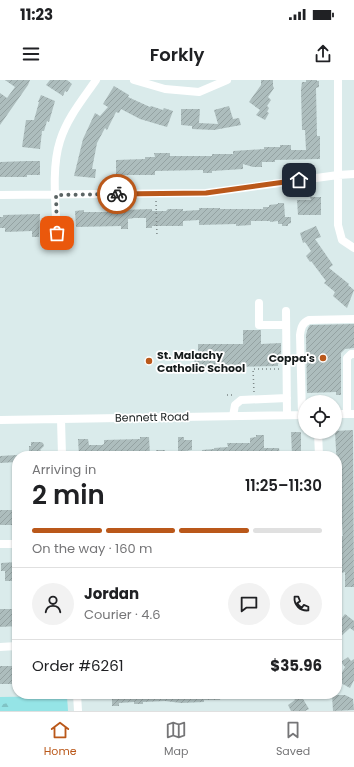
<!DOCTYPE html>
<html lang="en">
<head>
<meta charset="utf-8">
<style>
	body { margin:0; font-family:Poppins,sans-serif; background:#f2f2f2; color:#202124; height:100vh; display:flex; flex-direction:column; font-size:15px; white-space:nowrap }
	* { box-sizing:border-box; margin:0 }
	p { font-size:13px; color:#757577 }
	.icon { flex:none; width:22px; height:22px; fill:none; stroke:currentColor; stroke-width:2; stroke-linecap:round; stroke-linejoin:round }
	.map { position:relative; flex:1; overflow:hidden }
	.drawer { position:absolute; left:12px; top:371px; width:330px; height:248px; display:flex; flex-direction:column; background:#fff; border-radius:16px; box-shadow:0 1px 3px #0004 }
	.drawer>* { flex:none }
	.controls { position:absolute; left:298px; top:315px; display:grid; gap:8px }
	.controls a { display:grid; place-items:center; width:44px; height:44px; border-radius:50%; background:#fff; box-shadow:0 1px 3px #0004; font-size:20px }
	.pin { position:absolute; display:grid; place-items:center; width:34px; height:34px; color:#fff; margin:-17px; border-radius:8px; box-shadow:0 2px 6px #0006 }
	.courier { position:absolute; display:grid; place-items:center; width:40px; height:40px; margin:-20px; border:3px solid #ba581a; border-radius:50%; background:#fff; color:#222; box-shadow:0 1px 5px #0007 }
	.head em { font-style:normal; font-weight:600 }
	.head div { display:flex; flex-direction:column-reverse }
	.head { display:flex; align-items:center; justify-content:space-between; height:68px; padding:0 20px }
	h1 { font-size:26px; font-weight:600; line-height:30px }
	.bar { display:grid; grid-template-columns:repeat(4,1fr); gap:6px 4px; align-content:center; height:48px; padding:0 20px }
	.bar i { height:5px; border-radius:3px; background:#e0e0e0 }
	.bar .selected { background:#ba581a }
	.bar p { grid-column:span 4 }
	.line { display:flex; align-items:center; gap:10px; padding:0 20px; border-top:1px solid #e0e0e0 }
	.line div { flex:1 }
	.round { display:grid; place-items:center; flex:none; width:42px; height:42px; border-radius:21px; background:#f2f2f2 }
	.status { display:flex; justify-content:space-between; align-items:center; height:28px; padding:0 20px; background:#fff; direction:ltr }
	.status svg { height:11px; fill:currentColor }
	header { display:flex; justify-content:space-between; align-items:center; height:52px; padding:0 20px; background:#fff; font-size:18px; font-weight:600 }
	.dock { display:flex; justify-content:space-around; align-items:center; height:56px; border-top:1px solid #e0e0e0; background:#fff; font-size:11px; color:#757577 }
	.dock a { display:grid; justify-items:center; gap:2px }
	.dock .selected { color:#ba581a }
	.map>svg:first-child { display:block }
</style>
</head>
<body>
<div class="status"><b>11:23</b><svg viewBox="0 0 49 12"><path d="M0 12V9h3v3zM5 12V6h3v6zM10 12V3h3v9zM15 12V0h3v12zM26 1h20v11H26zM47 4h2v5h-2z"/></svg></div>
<header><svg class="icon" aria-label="menu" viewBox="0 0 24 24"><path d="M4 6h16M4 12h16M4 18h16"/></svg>Forkly<svg class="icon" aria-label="share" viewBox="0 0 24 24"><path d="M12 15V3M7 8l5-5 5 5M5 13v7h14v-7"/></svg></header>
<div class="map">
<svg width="354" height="631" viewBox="0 0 354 631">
	<defs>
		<pattern id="forest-firs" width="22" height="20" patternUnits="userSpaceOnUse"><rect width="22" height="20" fill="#95e4e6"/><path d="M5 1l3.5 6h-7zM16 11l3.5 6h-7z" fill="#80c3c5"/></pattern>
		<pattern id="building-hatch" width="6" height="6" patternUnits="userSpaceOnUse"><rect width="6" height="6" fill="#adbdbd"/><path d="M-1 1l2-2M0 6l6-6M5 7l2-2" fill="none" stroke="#94a2a2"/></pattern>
	</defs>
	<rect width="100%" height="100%" fill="#daebeb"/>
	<path fill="#95e4e6" d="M67,616L68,631H0V617Z"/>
	<path fill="url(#forest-firs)" d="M11,622L16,631H0V625Z"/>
	<path fill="url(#building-hatch)" d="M5,0H30L28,5L0,45V13L7,18L15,7Z
		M50,0H67L72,4L67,12L65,11L63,16L46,5Z
		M261,0H273V6L274,8L268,17L271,20L267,26L269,28L267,32L269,33L265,40L256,35L260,30L249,22L261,5Z
		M306,0H317V1H319V7L316,8L317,56H320V79L275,80V82H262V87H253L243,84V89L212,91V93H203V90L155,91V95H116V80L145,79V77H155L154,73H170V76H212V74H233V71L264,69V67H280V65H291V70H306L305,50H302L301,10L302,2H306Z
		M114,6L129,15L128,17L150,27L151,26L163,30L164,28L173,31L167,47L140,39L121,29L119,33L116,32L107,50L105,48L97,63L92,89H96L95,98L74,96L83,59L95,33L100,36L108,27L103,24Z
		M41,15L55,21L49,42L47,41L44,51H42L40,69L22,67L26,40H34L39,22H38Z
		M229,26L233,39L239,38L241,45L214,50L192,49V46L181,45V29H200L199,43L218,44L214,30Z
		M28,81H40V95H27V97H0V82Z
		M310,117H321V135H298L297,120H311Z
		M278,123H284L285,137H291V143L288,144V146H282V144H278V141L270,142V141H251V145L236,146V144L199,145V140L183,141V146H152V148H146V138H134L128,139V149H121V146L76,147L75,131L84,130V132H107L120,131L121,130L152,129V131H166L168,129H183V131L199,130V128H220V129H263V127H269V125L278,124Z
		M40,134L39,157H32V151L5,152V148H0V137H3V135Z
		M316,146L321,157L315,159L333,185L329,188L349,204L348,205L354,210L347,228L333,216L335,212L324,203L326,201L311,181L310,182L306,176L311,171L305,162L303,163L300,153Z
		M354,244V268L345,269L341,273V315H336V312L307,313L306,255L308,248L310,245Z
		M243,250H261V264L281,263V284H278V286L223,287L224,289L195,290L194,274L198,275V264H243Z
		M353,350L354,507H345V492L342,493V487H339L340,456H343L342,443H340L339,434H337L338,407L335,351Z
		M291,352H301V374L292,375Z
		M256,355H264V368H279L280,376H254L239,375V374H225V376H202V370L214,369V368L228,367L227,363H250V358L256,357Z
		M140,357H149L150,375L79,376L78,359H88L89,365H102L104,364V360L140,359Z
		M178,357H184V360H192V370L178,372Z
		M31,362H41L43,363L44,366L40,370L47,376H29V366H31Z
		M156,370H165V376H156Z
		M17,375V382L0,383V376Z
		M0,430H17V445H0Z
		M17,482V498H14V501H5V491H1V483Z
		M0,529H17V546L0,547Z
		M345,534L354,541V551L350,548L337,560V544Z
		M348,577L351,581L354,579V600L350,608L339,602L341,599L339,598L345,587L341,582Z
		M0,586H17V604H0Z
		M112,614H221L220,620H204V622L181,623L165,621L143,622V624H134V622L119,623V626H112Z
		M291,614H300L309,629L305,631H291L288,625L295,620Z
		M332,615H345L353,619L354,630L333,631Z"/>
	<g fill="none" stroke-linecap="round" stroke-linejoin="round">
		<path stroke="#7c8787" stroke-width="1.5" stroke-dasharray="1 3" stroke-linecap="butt" d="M156,121L157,157
			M254,312L253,289H279
			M227,315H235"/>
		<path stroke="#fff" stroke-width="8" d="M134,0L165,9L199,12L227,0
			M338,0V145L342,160L354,168
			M0,115L206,113L338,95L354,94
			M57,157C56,127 51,89 60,61C67,38 83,19 96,0
			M259,223V245H286
			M286,231L287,335
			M335,334H354
			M347,334V278L351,274H354
			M302,335L300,255C301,248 302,243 309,240L354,239
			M233,336L235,325L241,320L287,318
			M61,339L62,376
			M0,340L305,335
			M318,352L319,376
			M0,464H17
			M0,567L17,566
			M77,614L78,631"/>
	</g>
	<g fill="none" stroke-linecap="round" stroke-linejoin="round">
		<path stroke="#5b6464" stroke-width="4" stroke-dasharray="0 7.2" d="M57,153L56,115L117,114"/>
		<path stroke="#ba581a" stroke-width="5" d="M117,114L206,113L299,100"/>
	</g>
	<g fill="#ba581a" stroke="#fff" stroke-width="1.5">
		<circle cx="323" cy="278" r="4"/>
		<circle cx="149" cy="281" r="4"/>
	</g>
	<g text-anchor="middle" stroke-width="3.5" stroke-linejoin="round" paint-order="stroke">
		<g font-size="11" font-weight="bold" fill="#161c1c" stroke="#fff" text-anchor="start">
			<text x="157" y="279">St. Malachy<tspan x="157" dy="13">Catholic School</tspan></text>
			<text x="315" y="282" text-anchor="end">Coppa's</text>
		</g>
		<g font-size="11" fill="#161c1c" stroke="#fff">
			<text transform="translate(152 337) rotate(-1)" y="4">Bennett Road</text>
		</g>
	</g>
</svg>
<div class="controls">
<a><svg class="icon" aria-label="locate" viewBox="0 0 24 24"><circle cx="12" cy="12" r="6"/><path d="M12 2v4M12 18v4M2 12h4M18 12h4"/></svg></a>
</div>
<div class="pin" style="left:57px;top:153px;background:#ea580c"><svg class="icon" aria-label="bag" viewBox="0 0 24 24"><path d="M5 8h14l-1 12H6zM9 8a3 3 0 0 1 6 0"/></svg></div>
<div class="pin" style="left:299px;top:100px;background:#1f2937"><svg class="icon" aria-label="home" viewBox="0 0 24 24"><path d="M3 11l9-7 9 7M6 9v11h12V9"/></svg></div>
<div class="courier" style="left:117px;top:114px"><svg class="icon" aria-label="bike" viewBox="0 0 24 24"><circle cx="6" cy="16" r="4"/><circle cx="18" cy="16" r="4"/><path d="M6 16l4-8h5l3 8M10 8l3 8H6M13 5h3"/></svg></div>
<section class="drawer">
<div class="head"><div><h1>2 min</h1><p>Arriving in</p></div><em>11:25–11:30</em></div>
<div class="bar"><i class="selected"></i><i class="selected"></i><i class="selected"></i><i></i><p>On the way · 160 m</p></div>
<div class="line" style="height:72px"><a class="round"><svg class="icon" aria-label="person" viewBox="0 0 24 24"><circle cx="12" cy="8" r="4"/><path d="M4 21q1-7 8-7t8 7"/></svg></a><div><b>Jordan</b><p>Courier · 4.6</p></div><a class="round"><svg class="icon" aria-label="chat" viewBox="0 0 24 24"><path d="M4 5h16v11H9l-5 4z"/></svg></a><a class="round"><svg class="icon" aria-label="phone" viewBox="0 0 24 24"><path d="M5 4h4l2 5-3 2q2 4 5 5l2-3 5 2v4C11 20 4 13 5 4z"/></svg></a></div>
<div class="line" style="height:52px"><div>Order #6261</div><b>$35.96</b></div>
</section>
</div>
<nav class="dock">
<a class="selected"><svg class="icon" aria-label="home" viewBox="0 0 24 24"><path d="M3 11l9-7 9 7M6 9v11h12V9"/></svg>Home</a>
<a><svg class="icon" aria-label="map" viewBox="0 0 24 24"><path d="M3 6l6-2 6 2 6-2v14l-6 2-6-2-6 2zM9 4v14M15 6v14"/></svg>Map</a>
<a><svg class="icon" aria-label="saved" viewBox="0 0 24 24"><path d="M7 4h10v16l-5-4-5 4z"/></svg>Saved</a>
</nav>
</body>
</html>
